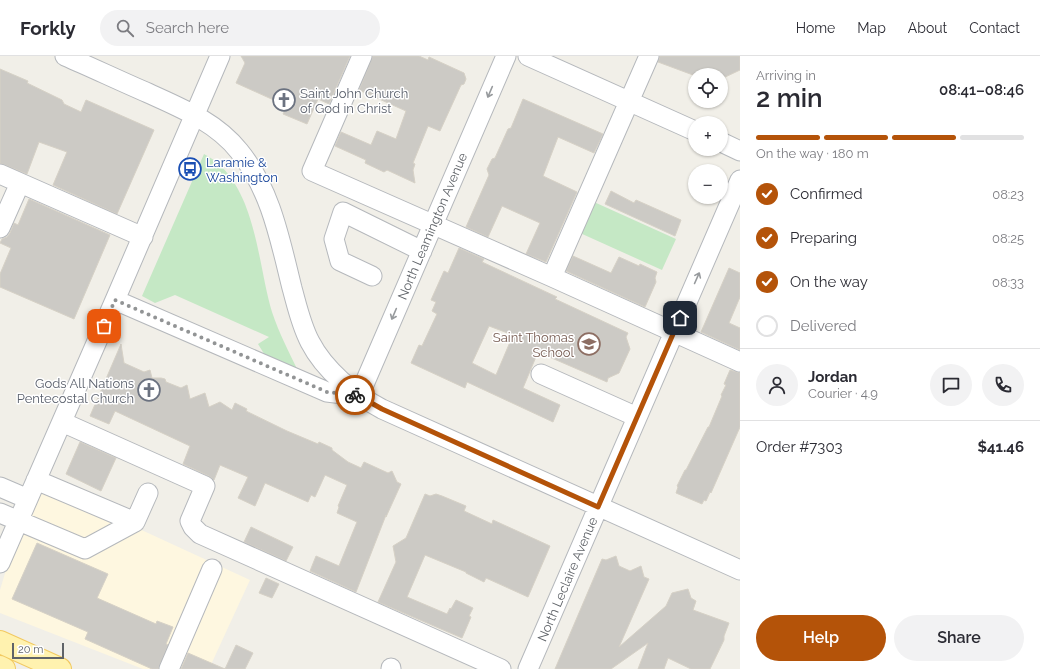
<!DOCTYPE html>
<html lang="en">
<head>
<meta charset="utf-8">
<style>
	body { margin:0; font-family:Raleway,sans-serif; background:#f2f2f3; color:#2b2b33; height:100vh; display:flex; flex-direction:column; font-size:15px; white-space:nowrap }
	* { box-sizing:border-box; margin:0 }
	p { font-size:13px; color:#7c7c81 }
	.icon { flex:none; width:22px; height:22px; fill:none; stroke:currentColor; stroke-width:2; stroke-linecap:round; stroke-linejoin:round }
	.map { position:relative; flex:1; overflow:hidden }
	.panel { display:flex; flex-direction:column; background:#fff; width:300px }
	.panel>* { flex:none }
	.tools { position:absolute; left:688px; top:12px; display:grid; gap:8px }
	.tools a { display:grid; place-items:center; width:40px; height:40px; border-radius:50%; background:#fff; box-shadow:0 1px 3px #0004; font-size:20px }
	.scale { position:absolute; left:12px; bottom:10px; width:52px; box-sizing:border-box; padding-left:4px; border:2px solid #5f6368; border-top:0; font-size:11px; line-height:14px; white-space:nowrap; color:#5f6368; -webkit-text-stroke:3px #fff; paint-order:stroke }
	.pin { position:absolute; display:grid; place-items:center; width:34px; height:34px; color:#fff; margin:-17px; border-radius:8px; box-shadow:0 2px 6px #0006 }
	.courier { position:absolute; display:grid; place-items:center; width:40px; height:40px; margin:-20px; border:3px solid #b45309; border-radius:50%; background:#fff; color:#222; box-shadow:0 1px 5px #0007 }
	.summary em { font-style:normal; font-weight:600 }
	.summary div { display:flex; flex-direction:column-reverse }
	.summary { display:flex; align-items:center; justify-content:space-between; height:68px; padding:0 16px }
	h1 { font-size:26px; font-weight:600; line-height:30px }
	.bar { display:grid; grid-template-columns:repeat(4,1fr); gap:6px 4px; align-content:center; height:48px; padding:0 16px }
	.bar i { height:5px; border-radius:3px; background:#e1e1e2 }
	.bar .on { background:#b45309 }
	.bar p { grid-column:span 4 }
	.line { display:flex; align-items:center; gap:10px; padding:0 16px; border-top:1px solid #e1e1e2 }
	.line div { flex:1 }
	.round { display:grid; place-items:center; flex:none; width:42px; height:42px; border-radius:21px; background:#f2f2f3 }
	ol { padding:0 16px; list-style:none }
	li { display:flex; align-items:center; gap:12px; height:44px }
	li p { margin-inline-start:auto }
	li .icon { padding:4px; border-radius:50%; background:#b45309; color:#fff; stroke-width:4 }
	li:last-child { color:#7c7c81 }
	li i { width:22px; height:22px; border:2px solid #e1e1e2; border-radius:50% }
	.action { display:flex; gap:8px; margin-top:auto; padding:8px 16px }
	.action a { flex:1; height:46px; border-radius:24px; background:#b45309; color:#fff; font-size:16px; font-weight:600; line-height:46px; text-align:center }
	.action a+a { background:#f2f2f3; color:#2b2b33 }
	header { display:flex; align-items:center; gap:24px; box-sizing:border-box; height:56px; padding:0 20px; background:#fff; border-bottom:1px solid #e1e1e2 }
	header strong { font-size:19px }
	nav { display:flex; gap:22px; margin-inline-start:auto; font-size:14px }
	.search { width:280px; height:36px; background:#f2f2f3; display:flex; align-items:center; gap:10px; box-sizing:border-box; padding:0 14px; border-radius:22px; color:#7c7c81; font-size:15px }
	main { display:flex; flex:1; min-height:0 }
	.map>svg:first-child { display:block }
</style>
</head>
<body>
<header>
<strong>Forkly</strong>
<div class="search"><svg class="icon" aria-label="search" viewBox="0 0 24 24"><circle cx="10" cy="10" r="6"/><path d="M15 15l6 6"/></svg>Search here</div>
<nav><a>Home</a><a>Map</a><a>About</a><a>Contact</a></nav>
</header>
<main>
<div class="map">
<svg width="740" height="613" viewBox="0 0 740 613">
	<rect width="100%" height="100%" fill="#f1efe8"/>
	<path fill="#fef7e0" d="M33,424L250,524L209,613H143L0,557V534Z"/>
	<path fill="#c5e8c5" d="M204,98C209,101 215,104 219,108C257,144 258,209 272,256C279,277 289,296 298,315L266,301L258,288L269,281L175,239L155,247L142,240Z
		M594,146L676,183L662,214L580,177Z"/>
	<path fill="#cccac5" stroke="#d6d1c6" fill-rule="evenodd" d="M241,0H350L329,48L318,43L307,68L283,58L287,50L236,27L245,7Z
		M373,0H419L428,4L429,1L464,17L466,23L464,28L461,29L440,75L428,70L413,107L415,108L413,114L415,127L387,114L384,116L365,107L366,104L335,90L341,76L371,89L377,75L396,83L406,55L359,34Z
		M660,0H740V14L721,23V19H693L658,6Z
		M0,13L28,25L27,27L62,44L64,48L81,56L86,44L154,74L117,158L53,129L67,96L39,86L27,118L0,107Z
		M523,43L603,78L594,97L558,81L543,120L577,136L546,206L526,198L540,167L502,150L488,181L466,171L489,119L487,113L492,103L495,102L508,73L511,72Z
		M611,135L634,147L636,144L681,164L675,180L605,148Z
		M29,143L110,179L74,263L0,231V218L11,192L0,187L2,183L7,181L10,177L14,167L18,169Z
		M459,192L484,203L482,206L557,241L555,243L628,277L626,281L630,293L619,317L608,322L607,326L538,296L523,332L560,349L553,366L467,326L465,332L411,307L419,289L422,290L437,258L432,255L436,246L431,244L444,215L448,217ZM489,270L513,279L496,319L472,307Z
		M573,200L611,217L619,201L639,210L640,208L657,216L655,222L656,226L645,251L566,215Z
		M729,212L740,217V241L729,267L740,272V294L701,276Z
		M121,288L124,307L144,316L150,314L152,322H161L165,323L166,326L181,332L187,329L190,343L205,337L209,351L220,346L232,354L235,347L247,353L246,355L287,375L318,388L319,386L332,392V394L348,406L361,412L364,406L388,417L392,415L397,426L401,428L386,461V459L356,536L310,515L316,500L339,510L357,466L337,457L339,451L338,450L347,429L325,419L315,441L311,439L308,446L265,427L255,450L238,442L248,421L220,409L214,424L209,420L183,408L190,390L115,355L109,368L90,360Z
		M730,314L740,317V371L711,437L710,436L706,445L704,444L702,448L676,437L678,431L677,430L685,414H686L708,371H709L722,340L721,339L726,329L724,328Z
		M80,386L116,402L101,435L66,418Z
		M425,438L430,440L436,438L442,440L466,450L464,455L492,468L493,464L550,490L528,541L486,522L484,526L466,517V516L425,499L407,541L447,558L450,552L451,553L456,544L473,552L469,560L471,561L462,582L378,546L396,506L393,490L406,482Z
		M251,471L293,491L286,505L244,486Z
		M37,487L108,518L97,542L156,568L157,565L173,571L166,588L168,589L158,613H152L85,583L88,576L12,543Z
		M616,500L619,510L630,515L641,510L644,521L649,523L619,591L666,550L672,537L688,533L691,542L696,545L693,554L729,567L724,580V584L710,613H691L668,602L664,613H638L648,587L611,613H555L602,503L606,504Z
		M266,522L279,528L272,542L259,537Z
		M236,589L253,597L245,613H225Z
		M188,597L225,613H181Z"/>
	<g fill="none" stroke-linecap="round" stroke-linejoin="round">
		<g stroke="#b5b8bc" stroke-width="21">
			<path id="minor" d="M65,0C93,12 120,25 148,37C181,52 216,66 239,95C271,134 280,184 292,232C297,250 301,269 310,286C325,315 354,338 382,353L740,514
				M362,0L312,115L552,221L740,306
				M528,0L695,75
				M721,86L740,95
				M0,118L143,181
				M0,172L20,127
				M372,220L340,205L334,183L343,156L422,195
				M552,221L649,0
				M115,244L327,336L359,340
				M541,318L637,361
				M359,340L506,0
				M62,366L205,430L190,465L193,471L200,478L501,613
				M0,431L28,443
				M0,457L85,493L135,466L36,424
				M135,466L148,437
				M0,507L115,244L220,0
				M169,613L212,513
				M391,613V612
				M528,613L740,124"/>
		</g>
		<g stroke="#f2c960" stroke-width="24">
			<path id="major" d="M0,586L60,613
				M0,611L4,613"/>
		</g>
		<use href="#minor" stroke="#fff" stroke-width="19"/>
		<use href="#major" stroke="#fff2af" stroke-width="22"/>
	</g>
	<defs><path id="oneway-shaft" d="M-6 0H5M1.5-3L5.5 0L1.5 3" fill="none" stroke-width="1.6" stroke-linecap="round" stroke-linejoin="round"/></defs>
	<g stroke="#979a9d">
		<use href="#oneway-shaft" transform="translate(490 36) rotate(113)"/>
		<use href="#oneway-shaft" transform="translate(697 222) rotate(-66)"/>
		<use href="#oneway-shaft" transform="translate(394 258) rotate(113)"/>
	</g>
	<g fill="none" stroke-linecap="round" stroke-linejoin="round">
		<path stroke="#929495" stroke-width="4" stroke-dasharray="0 7.2" d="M104,270L115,244L327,336L355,339"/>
		<path stroke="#b45309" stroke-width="5" d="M355,339L359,340L382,353L598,451L680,262"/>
	</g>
	<defs>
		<g id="church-ring" transform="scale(1.15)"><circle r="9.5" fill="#fff" stroke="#6b7280" stroke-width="1.5"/><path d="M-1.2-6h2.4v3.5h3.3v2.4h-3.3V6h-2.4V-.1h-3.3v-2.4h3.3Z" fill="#6b7280"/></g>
		<g id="bus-ring" transform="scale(1.15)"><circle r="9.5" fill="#fff" stroke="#1a4fb4" stroke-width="1.5"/><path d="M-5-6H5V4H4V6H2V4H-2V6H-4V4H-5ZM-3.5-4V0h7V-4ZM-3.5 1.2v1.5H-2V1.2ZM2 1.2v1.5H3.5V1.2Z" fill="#1a4fb4"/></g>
		<g id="school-ring" transform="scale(1.15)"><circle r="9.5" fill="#fff" stroke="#8d6e63" stroke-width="1.5"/><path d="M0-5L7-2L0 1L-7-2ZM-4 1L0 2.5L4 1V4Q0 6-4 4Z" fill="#8d6e63"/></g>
	</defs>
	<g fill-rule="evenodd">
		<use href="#church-ring" x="284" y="44"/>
		<use href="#bus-ring" x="190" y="113"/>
		<use href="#school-ring" x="589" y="288"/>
		<use href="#church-ring" x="149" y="334"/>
	</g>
	<g text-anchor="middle" stroke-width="3" stroke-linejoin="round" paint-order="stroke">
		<g font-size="13" fill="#5b616d" stroke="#fff" text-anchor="start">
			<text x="300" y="42">Saint John Church<tspan x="300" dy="15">of God in Christ</tspan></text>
			<text x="134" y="332" text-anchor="end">Gods All Nations<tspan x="134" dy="15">Pentecostal Church</tspan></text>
		</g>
		<g font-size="13" fill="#164399" stroke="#fff" text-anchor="start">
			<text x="206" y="111">Laramie &amp;<tspan x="206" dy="15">Washington</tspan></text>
		</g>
		<g font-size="13" fill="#5f6368" stroke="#fff">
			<text transform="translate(432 170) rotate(-67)" y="5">North Leamington Avenue</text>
			<text transform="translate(567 523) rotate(-67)" y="5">North Leclaire Avenue</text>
		</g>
		<g font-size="13" fill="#785e54" stroke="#fff" text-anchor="end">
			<text x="574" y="286">Saint Thomas<tspan x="574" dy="15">School</tspan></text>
		</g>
	</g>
</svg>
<div class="tools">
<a><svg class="icon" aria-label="locate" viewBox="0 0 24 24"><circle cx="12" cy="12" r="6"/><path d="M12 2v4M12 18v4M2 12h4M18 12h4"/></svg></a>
<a>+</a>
<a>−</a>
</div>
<div class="scale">20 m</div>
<div class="pin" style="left:104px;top:270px;background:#ea580c"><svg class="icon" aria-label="bag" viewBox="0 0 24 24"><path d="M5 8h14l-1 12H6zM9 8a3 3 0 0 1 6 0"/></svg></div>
<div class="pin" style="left:680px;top:262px;background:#1f2937"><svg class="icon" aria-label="home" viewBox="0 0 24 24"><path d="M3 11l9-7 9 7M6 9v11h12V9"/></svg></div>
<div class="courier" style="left:355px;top:339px"><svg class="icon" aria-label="bike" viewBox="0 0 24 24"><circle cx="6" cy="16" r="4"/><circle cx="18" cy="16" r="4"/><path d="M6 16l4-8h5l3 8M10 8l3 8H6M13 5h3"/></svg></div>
</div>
<section class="panel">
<div class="summary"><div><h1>2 min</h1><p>Arriving in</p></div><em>08:41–08:46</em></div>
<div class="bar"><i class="on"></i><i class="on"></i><i class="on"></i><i></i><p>On the way · 180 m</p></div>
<ol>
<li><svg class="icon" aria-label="check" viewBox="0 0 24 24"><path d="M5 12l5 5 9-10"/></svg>Confirmed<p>08:23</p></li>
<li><svg class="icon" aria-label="check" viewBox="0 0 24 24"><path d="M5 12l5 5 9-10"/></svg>Preparing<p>08:25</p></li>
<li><svg class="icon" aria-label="check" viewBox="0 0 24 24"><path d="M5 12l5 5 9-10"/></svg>On the way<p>08:33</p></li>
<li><i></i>Delivered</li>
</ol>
<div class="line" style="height:72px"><a class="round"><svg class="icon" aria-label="person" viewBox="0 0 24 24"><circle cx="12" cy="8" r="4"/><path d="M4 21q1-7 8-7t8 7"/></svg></a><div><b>Jordan</b><p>Courier · 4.9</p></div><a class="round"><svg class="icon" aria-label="chat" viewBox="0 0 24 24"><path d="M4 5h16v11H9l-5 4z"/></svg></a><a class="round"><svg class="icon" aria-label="phone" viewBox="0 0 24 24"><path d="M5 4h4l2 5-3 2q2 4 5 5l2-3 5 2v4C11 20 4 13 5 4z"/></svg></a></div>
<div class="line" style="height:52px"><div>Order #7303</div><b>$41.46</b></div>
<div class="action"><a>Help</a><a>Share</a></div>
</section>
</main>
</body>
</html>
